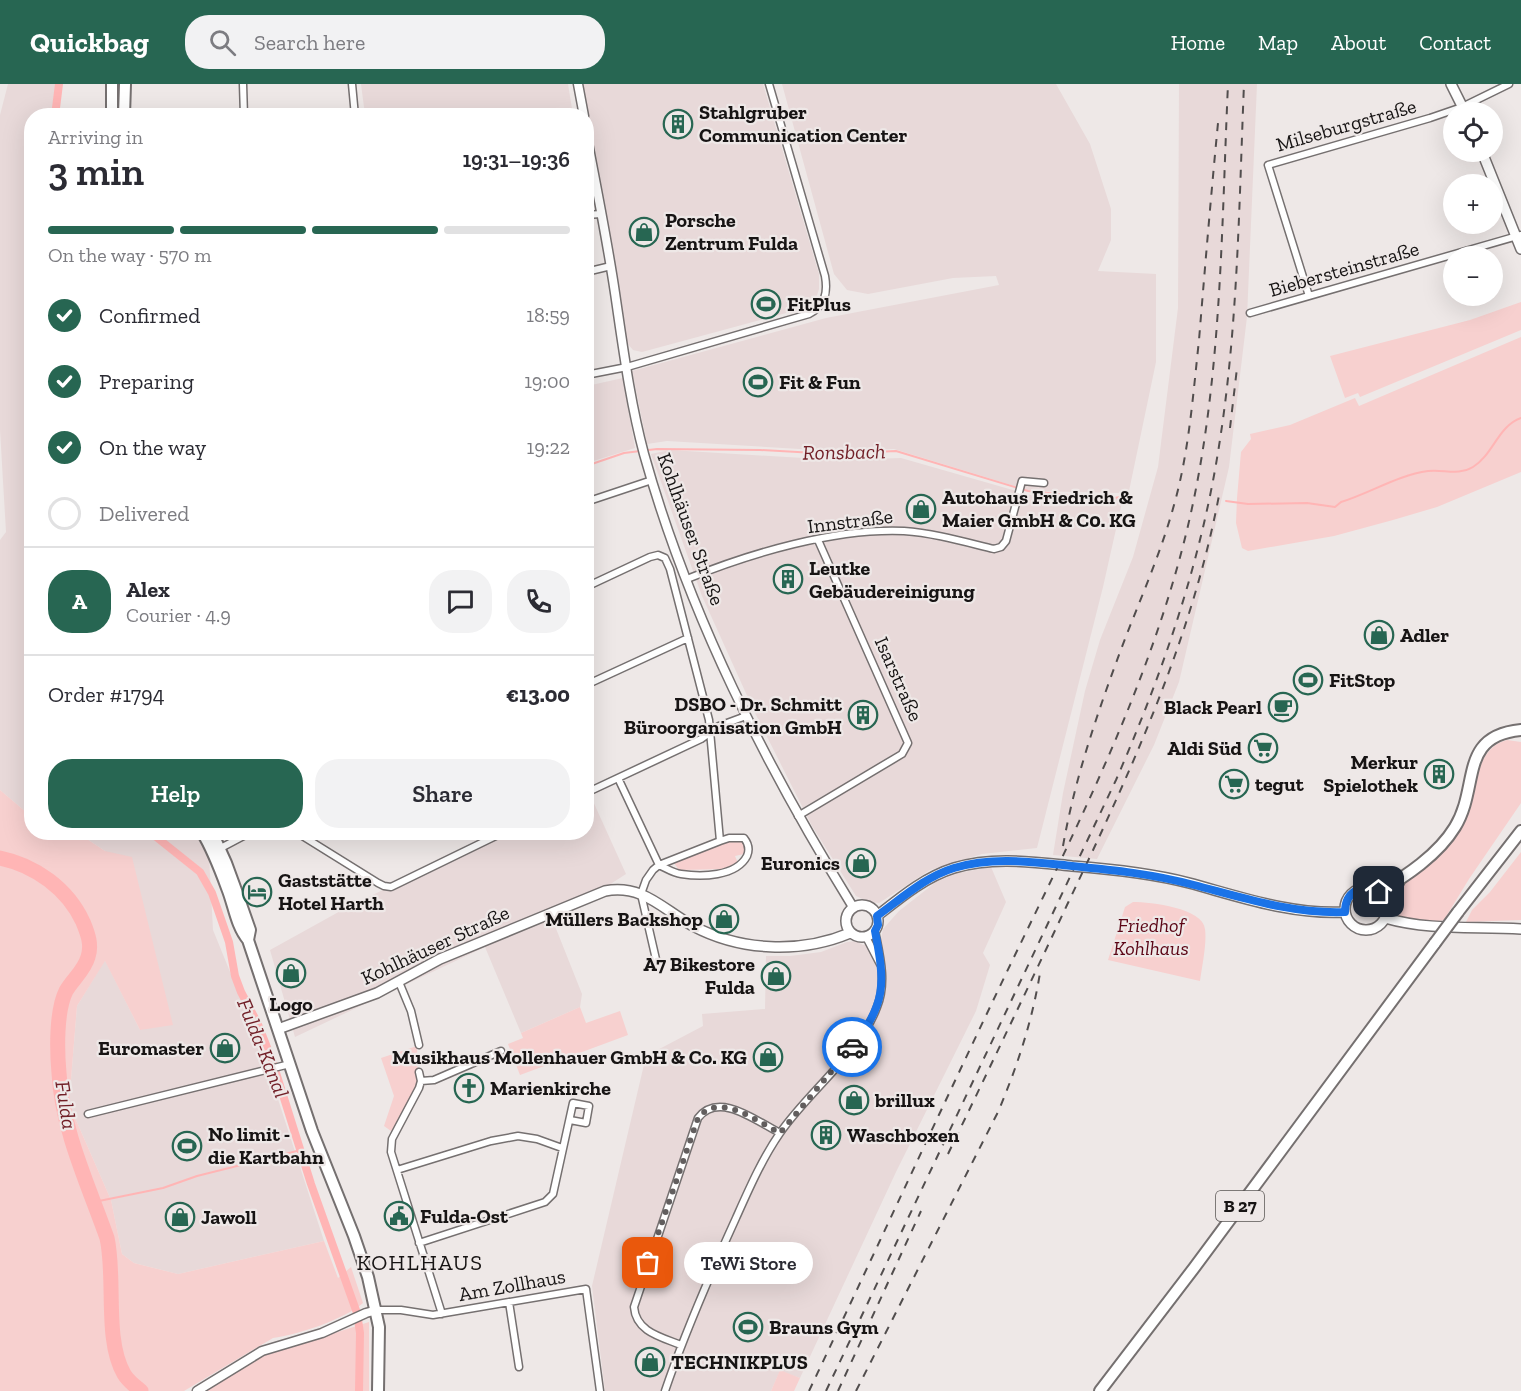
<!DOCTYPE html>
<html lang="en">
<head>
<meta charset="utf-8">
<style>
	body { margin:0; font-family:"Zilla Slab",serif; background:#f2f2f3; color:#2b2b33; height:100vh; display:flex; flex-direction:column; font-size:22px; white-space:nowrap }
	* { box-sizing:border-box; margin:0 }
	p { font-size:20px; color:#7c7c81 }
	.icon { flex:none; width:33px; height:33px; fill:none; stroke:currentColor; stroke-width:2; stroke-linecap:round; stroke-linejoin:round }
	.map { position:relative; flex:1; overflow:hidden }
	.details { position:absolute; left:24px; top:24px; width:570px; height:732px; display:flex; flex-direction:column; background:#fff; border-radius:24px; box-shadow:0 6px 24px #0002 }
	.details>* { flex:none }
	.fabs { position:absolute; left:1443px; top:18px; display:grid; gap:12px }
	.fabs a { display:grid; place-items:center; width:60px; height:60px; border-radius:50%; background:#fff; box-shadow:0 6px 24px #0002; font-size:30px }
	.pin { position:absolute; display:grid; place-items:center; width:51px; height:51px; color:#fff; margin:-26px; border-radius:12px; box-shadow:0 3px 9px #0006 }
	.courier { position:absolute; display:grid; place-items:center; width:60px; height:60px; margin:-30px; border:4px solid #1a73e8; border-radius:50%; background:#fff; color:#222; box-shadow:0 2px 8px #0007 }
	.bubble { position:absolute; height:42px; border-radius:21px; background:#fff; box-shadow:0 6px 24px #0002; font-size:20px; font-weight:600; line-height:42px; text-align:center }
	.summary em { font-style:normal; font-weight:600 }
	.summary div { display:flex; flex-direction:column-reverse }
	.summary { display:flex; align-items:center; justify-content:space-between; height:102px; padding:0 24px }
	h1 { font-size:39px; font-weight:600; line-height:45px }
	.bar { display:grid; grid-template-columns:repeat(4,1fr); gap:9px 6px; align-content:center; height:72px; padding:0 24px }
	.bar i { height:8px; border-radius:4px; background:#e1e1e2 }
	.bar .active { background:#276652 }
	.bar p { grid-column:span 4 }
	.line { display:flex; align-items:center; gap:15px; padding:0 24px; border-top:2px solid #e1e1e2 }
	.line div { flex:1 }
	.round { display:grid; place-items:center; flex:none; width:63px; height:63px; border-radius:24px; background:#f2f2f3 }
	ol { padding:0 24px; list-style:none }
	li { display:flex; align-items:center; gap:18px; height:66px }
	li p { margin-inline-start:auto }
	li .icon { padding:6px; border-radius:50%; background:#276652; color:#fff; stroke-width:4 }
	li:last-child { color:#7c7c81 }
	li i { width:33px; height:33px; border:3px solid #e1e1e2; border-radius:50% }
	.button { display:flex; gap:12px; margin-top:auto; padding:12px 24px }
	.button a { flex:1; height:69px; border-radius:24px; background:#276652; color:#fff; font-size:24px; font-weight:600; line-height:69px; text-align:center }
	.button a+a { background:#f2f2f3; color:#2b2b33 }
	header { display:flex; align-items:center; gap:36px; box-sizing:border-box; height:84px; padding:0 30px; background:#276652; color:#fff }
	header strong { font-size:28px }
	nav { display:flex; gap:33px; margin-inline-start:auto; font-size:21px }
	.search { width:420px; height:54px; background:#f2f2f3; display:flex; align-items:center; gap:15px; box-sizing:border-box; padding:0 21px; border-radius:24px; color:#7c7c81; font-size:22px }
	.map>svg:first-child { display:block }
</style>
</head>
<body>
<header>
<strong>Quickbag</strong>
<div class="search"><svg class="icon" aria-label="search" viewBox="0 0 24 24"><circle cx="10" cy="10" r="6"/><path d="M15 15l6 6"/></svg>Search here</div>
<nav><a>Home</a><a>Map</a><a>About</a><a>Contact</a></nav>
</header>
<div class="map">
<svg width="1521" height="1307" viewBox="0 0 1521 1307">
	<rect width="100%" height="100%" fill="#eee8e7"/>
	<path fill="#e8d9d9" d="M8,0H56L52,31L32,32L31,730L26,728L0,706V456L6,448L0,346V31Z
		M361,0H568L573,31H365Z
		M583,0H763L819,190V205L815,218L801,225L642,268L633,266L627,259Z
		M782,0H1056L1090,60L1111,125V156L1098,187L1156,190V278L1129,407L1118,409L1031,407L894,365L833,367L667,357L647,360L632,287L826,234L999,201L996,192L953,194L868,210L847,206L834,190Z
		M1179,0H1257L1247,233L1229,383L1179,598L1154,661L1097,775L1053,771L1063,709L1085,607L1100,556L1133,473L1158,383L1178,224Z
		M623,294L635,364L587,379V302Z
		M670,366L837,376L901,374L1034,412L1123,414L1103,503L1037,764L982,770L930,786L879,819L869,818L856,812L812,742L754,627L702,512L651,370Z
		M587,704L626,790L553,837L582,910L580,923L521,949L485,863L295,953L270,866L344,825L499,749L586,748Z
		M78,749H194L209,772L213,846L263,969L324,1157L178,1190L134,1179L122,1170L111,1116L69,1020L77,922L105,876L140,946L105,767Z
		M991,783L1006,818L983,869L990,881L976,927L896,1088L800,1294L780,1287L771,1307H605L592,1202L646,972L703,942L702,930L765,925L766,872H790L821,868L847,858L856,857L863,861L881,855L883,845L899,827L936,798L958,789Z"/>
	<path fill="#f7d0cf" d="M1521,218V246L1360,313L1358,309L1345,314L1330,272L1470,236Z
		M1521,253V388L1437,423L1393,436L1334,452L1248,467L1242,464L1236,439L1237,414L1241,368L1251,355L1250,350L1290,341L1355,314L1359,322Z
		M1507,656L1521,658V719L1469,795L1444,836C1430,839 1411,838 1399,832C1370,816 1433,774 1446,763C1453,757 1458,749 1462,741C1477,713 1472,665 1507,656Z
		M0,706L26,728L31,730L32,748L78,749L105,767L132,773L173,941L140,946L105,877L77,922L69,1020L111,1116L122,1170L134,1179L178,1190L324,1157L338,1194L351,1183L363,1219C345,1235 297,1251 273,1254L184,1307H0Z
		M732,756H742L745,765L744,770L735,772L738,779L726,785L679,786L674,779Z
		M1521,768V836L1466,838L1472,826L1490,808Z
		M1133,818C1151,818 1203,824 1205,845C1207,859 1202,882 1200,897L1108,876L1125,823Z
		M580,923L586,939L620,927L628,951L520,991L508,960L523,954L521,949Z
		M417,962L418,999L398,1043L391,1047L384,1042L394,1012L381,974Z
		M369,1238V1307H206L263,1272Z
		M780,1286L800,1294L794,1307H771Z"/>
	<g fill="none" stroke-linecap="round" stroke-linejoin="round">
		<path stroke="#ffb5b5" stroke-width="2" d="M586,382L624,369L657,365L760,366L833,370L896,367L1028,407L1108,415L1133,411
			M1226,417L1248,420L1307,419L1335,423L1341,418C1370,409 1398,391 1428,387C1444,385 1458,392 1473,383C1493,371 1498,342 1521,334
			M94,1118L163,1104L197,1092L301,1066"/>
		<path stroke="#ffb5b5" stroke-width="8" d="M55,32L59,0
			M150,748L200,788L212,809L229,858L235,892L241,908L257,938L272,976L311,1100L357,1229L360,1249L359,1307"/>
		<path stroke="#ffb5b5" stroke-width="15" d="M0,774C35,781 68,805 83,838C88,850 92,861 88,873C84,887 73,895 66,907C56,927 57,967 59,989C62,1046 88,1100 107,1154C116,1194 104,1256 124,1290C128,1297 135,1302 141,1307"/>
		<g stroke="#757070" stroke-width="9">
			<path id="minor" d="M243,0L244,32
				M352,0L355,32
				M586,131L601,130
				M586,188L611,182
				M1309,212L1268,81L1430,34L1462,23L1509,0
				M1250,229L1521,151
				M586,291L627,283L809,230C825,222 828,209 825,192L769,0
				M586,418L652,396
				M687,495C751,469 835,444 904,447C934,449 965,458 994,465L1001,463L1006,457L1022,397L1044,399
				M586,503L650,473L658,471L665,474L670,485L709,636L720,757
				M586,601L688,554
				M618,694L659,781
				M586,709L701,655L719,642L746,632
				M798,732L902,670L908,659L818,456
				M296,748L378,799L384,802L391,803L504,748
				M217,766L251,748
				M866,853L880,880
				M658,884L641,810L646,796L653,786L659,781L720,757L729,754H744C748,759 750,765 747,772C736,793 701,793 681,790C673,789 666,784 659,781
				M399,898L411,927L419,961
				M419,988L421,997L419,1004L392,1055L391,1068L442,1230
				M421,997L434,996L501,967
				M88,1030L290,980
				M397,1086L491,1057L518,1052L537,1055L562,1064
				M419,1159L545,1118L553,1110L573,1019L589,1022L586,1039L570,1036
				M509,1218L519,1283
				M377,1226H401L433,1231L586,1205L600,1307
				M681,1261C661,1253 636,1248 634,1223L698,1034C719,1007 756,1037 780,1049
				M665,1307C685,1248 710,1191 736,1134C749,1105 762,1075 780,1049C807,1009 861,968 877,923C887,898 880,872 875,847"/>
		</g>
		<g stroke="#757070" stroke-width="11">
			<path id="tertiary" d="M578,0L584,32
				M586,48C596,102 607,155 615,209C623,263 630,318 644,370C689,531 766,682 853,823
				M197,1307L262,1267L322,1249L366,1229L377,1226"/>
		</g>
		<g stroke="#757070" stroke-width="12">
			<path id="secondary" d="M1451,0L1465,28
				M1482,68L1521,165
				M1345 825a21 21 0 1 1 42 0a21 21 0 1 1-42 0Z
				M846 837a16 16 0 1 1 32 0a16 16 0 1 1-32 0Z
				M877,832C901,813 925,793 954,784C993,772 1033,778 1072,782C1111,785 1151,789 1189,799C1241,813 1291,831 1345,828
				M1385,834C1430,847 1475,842 1521,845
				M278,945L377,909L440,875L605,807C643,800 662,825 693,842C740,867 800,870 850,849"/>
		</g>
		<g stroke="#757070" stroke-width="14">
			<path id="primary" d="M112,0V32
				M124,32L125,0
				M202,748C213,766 220,785 227,804C234,821 236,842 248,856L312,1047L354,1152L368,1193L379,1243L378,1307
				M212,748L226,779L237,809L250,846L248,856"/>
		</g>
		<g stroke="#757070" stroke-width="14">
			<path id="trunk" d="M1379,808C1406,792 1438,771 1455,743C1480,702 1458,652 1521,646
				M1386,816L1399,797
				M1458,828L1521,747
				M1100,1307L1194,1184L1435,859"/>
		</g>
		<use href="#minor" stroke="#fff" stroke-width="6"/>
		<use href="#tertiary" stroke="#fff" stroke-width="8"/>
		<use href="#secondary" stroke="#fff" stroke-width="9"/>
		<use href="#primary" stroke="#fff" stroke-width="10"/>
		<use href="#trunk" stroke="#fff" stroke-width="10"/>
		<path stroke="#514d4d" stroke-width="2" stroke-dasharray="8 8" stroke-linecap="butt" d="M1230,344L1237,284
			M1063,762C1074,699 1094,639 1116,579C1135,526 1159,476 1174,421C1189,368 1193,311 1199,256C1205,183 1211,111 1218,39
			M948,1070C988,987 1028,904 1067,821C1131,687 1193,553 1220,406
			M809,1307C878,1162 945,1016 1015,871C1080,737 1147,603 1184,458C1222,309 1221,153 1228,0
			M826,1307L1116,696C1163,588 1201,478 1219,362C1238,243 1239,120 1244,0
			M838,1307L921,1127
			M856,1307L998,1028C1017,983 1032,938 1040,889"/>
		<g stroke="#757070" stroke-width="14" stroke-linecap="butt">
			<path id="trunk-bridge" d="M1435,859L1458,828"/>
		</g>
		<use href="#trunk-bridge" stroke="#fff" stroke-width="10"/>
	</g>
	<g fill="none" stroke-linecap="round" stroke-linejoin="round">
		<path stroke="#625e5e" stroke-width="6" stroke-dasharray="0 10.8" d="M648,1179L698,1034C719,1007 756,1037 780,1049L852,963"/>
		<path stroke="#1a73e8" stroke-width="8" d="M852,963C887,920 885,898 875,847L878,841L877,832C902,814 925,793 954,784C993,772 1033,778 1072,782C1113,786 1153,790 1194,801C1244,814 1293,830 1345,828C1345,808 1362,798 1379,808"/>
	</g>
	<defs>
		<g id="building-ring" transform="scale(1.5)"><circle r="9.5" fill="#eee8e7" stroke="#276652" stroke-width="1.5"/><path d="M-4-6H4V6H1V3H-1V6H-4ZM-2.5-4.3h1.7v1.8h-1.7ZM.8-4.3h1.7v1.8H.8ZM-2.5-1h1.7V.8h-1.7ZM.8-1h1.7V.8H.8Z" fill="#276652"/></g>
		<g id="shop-ring" transform="scale(1.5)"><circle r="9.5" fill="#eee8e7" stroke="#276652" stroke-width="1.5"/><path d="M-5-2.5h2.3a2.7 3.5 0 0 1 5.4 0H5L5.5 6h-11ZM-1.5-2.5h3a1.5 2.3 0 0 0-3 0Z" fill="#276652"/></g>
		<g id="stadium-ring" transform="scale(1.5)"><circle r="9.5" fill="#eee8e7" stroke="#276652" stroke-width="1.5"/><path d="M0-5a6.5 5 0 1 0 0 10a6.5 5 0 1 0 0-10ZM-3.5-1.8h7v3.6h-7Z" fill="#276652"/></g>
		<g id="cafe-ring" transform="scale(1.5)"><circle r="9.5" fill="#eee8e7" stroke="#276652" stroke-width="1.5"/><path d="M-5.5-4.5H6V0H3Q3 3.5 0 3.5H-2.5Q-5.5 3.5-5.5 0ZM3-3.2v2h1.7v-2ZM-6 4.5H4V6H-6Z" fill="#276652"/></g>
		<g id="supermarket-ring" transform="scale(1.5)"><circle r="9.5" fill="#eee8e7" stroke="#276652" stroke-width="1.5"/><path d="M-6-5.5h2.5l.6 2H6L4.5 2H-2.5L-4.4-4H-6ZM-1.5 3.2a1.3 1.3 0 1 0 .1 0ZM3 3.2a1.3 1.3 0 1 0 .1 0Z" fill="#276652"/></g>
		<g id="hotel-ring" transform="scale(1.5)"><circle r="9.5" fill="#eee8e7" stroke="#276652" stroke-width="1.5"/><path d="M-6-4.5h1.5V1H6V5H4.5V3h-9V5H-6ZM-4 0a1.8 1.8 0 1 1 3.6 0ZM.5 0V-2.5h3Q6-2.5 6 0Z" fill="#276652"/></g>
		<g id="church-ring" transform="scale(1.5)"><circle r="9.5" fill="#eee8e7" stroke="#276652" stroke-width="1.5"/><path d="M-1.2-6h2.4v3.5h3.3v2.4h-3.3V6h-2.4V-.1h-3.3v-2.4h3.3Z" fill="#276652"/></g>
		<g id="civic-ring" transform="scale(1.5)"><circle r="9.5" fill="#eee8e7" stroke="#276652" stroke-width="1.5"/><path d="M-.6-6.5H3V-4.5H.6V-3L4-1V1h2V6H-6V1h2V-1L-.6-3ZM-1.2 2.5V6h2.4V2.5Z" fill="#276652"/></g>
	</defs>
	<g fill-rule="evenodd">
		<use href="#building-ring" x="678" y="40"/>
		<use href="#shop-ring" x="644" y="148"/>
		<use href="#stadium-ring" x="766" y="220"/>
		<use href="#stadium-ring" x="758" y="298"/>
		<use href="#shop-ring" x="921" y="425"/>
		<use href="#building-ring" x="788" y="495"/>
		<use href="#shop-ring" x="1379" y="551"/>
		<use href="#stadium-ring" x="1308" y="596"/>
		<use href="#cafe-ring" x="1283" y="623"/>
		<use href="#building-ring" x="863" y="631"/>
		<use href="#supermarket-ring" x="1263" y="664"/>
		<use href="#building-ring" x="1439" y="690"/>
		<use href="#supermarket-ring" x="1234" y="700"/>
		<use href="#shop-ring" x="861" y="779"/>
		<use href="#hotel-ring" x="257" y="808"/>
		<use href="#shop-ring" x="724" y="835"/>
		<use href="#shop-ring" x="291" y="889"/>
		<use href="#shop-ring" x="776" y="892"/>
		<use href="#shop-ring" x="225" y="964"/>
		<use href="#shop-ring" x="768" y="973"/>
		<use href="#church-ring" x="469" y="1004"/>
		<use href="#shop-ring" x="854" y="1016"/>
		<use href="#building-ring" x="826" y="1051"/>
		<use href="#stadium-ring" x="187" y="1062"/>
		<use href="#civic-ring" x="399" y="1132"/>
		<use href="#shop-ring" x="180" y="1133"/>
		<use href="#stadium-ring" x="748" y="1243"/>
		<use href="#shop-ring" x="650" y="1278"/>
	</g>
	<g text-anchor="middle" stroke-width="4.5" stroke-linejoin="round" paint-order="stroke">
		<rect fill="#eee8e7" stroke="#585453" stroke-width="1.5" x="1216" y="1107" width="48" height="30" rx="4.5"/>
		<g font-size="18" font-weight="bold" fill="#171414">
			<text x="1240" y="1128">B 27</text>
		</g>
		<g font-size="20" font-weight="bold" fill="#171414" stroke="#eee8e7" text-anchor="start">
			<text x="699" y="35">Stahlgruber<tspan x="699" dy="23">Communication Center</tspan></text>
			<text x="665" y="143">Porsche<tspan x="665" dy="23">Zentrum Fulda</tspan></text>
			<text x="787" y="227">FitPlus</text>
			<text x="779" y="305">Fit &amp; Fun</text>
			<text x="942" y="420">Autohaus Friedrich &amp;<tspan x="942" dy="23">Maier GmbH &amp; C0. KG</tspan></text>
			<text x="809" y="491">Leutke<tspan x="809" dy="23">Gebäudereinigung</tspan></text>
			<text x="1400" y="558">Adler</text>
			<text x="1329" y="603">FitStop</text>
			<text x="842" y="627" text-anchor="end">DSBO - Dr. Schmitt<tspan x="842" dy="23">Büroorganisation GmbH</tspan></text>
			<text x="1262" y="630" text-anchor="end">Black Pearl</text>
			<text x="1242" y="671" text-anchor="end">Aldi Süd</text>
			<text x="1418" y="685" text-anchor="end">Merkur<tspan x="1418" dy="23">Spielothek</tspan></text>
			<text x="1255" y="707">tegut</text>
			<text x="840" y="786" text-anchor="end">Euronics</text>
			<text x="278" y="803">Gaststätte<tspan x="278" dy="23">Hotel Harth</tspan></text>
			<text x="703" y="842" text-anchor="end">Müllers Backshop</text>
			<text x="755" y="887" text-anchor="end">A7 Bikestore<tspan x="755" dy="23">Fulda</tspan></text>
			<text x="291" y="927" text-anchor="middle">Logo</text>
			<text x="204" y="971" text-anchor="end">Euromaster</text>
			<text x="747" y="980" text-anchor="end">Musikhaus Mollenhauer GmbH &amp; Co. KG</text>
			<text x="490" y="1011">Marienkirche</text>
			<text x="875" y="1023">brillux</text>
			<text x="208" y="1057">No limit -<tspan x="208" dy="23">die Kartbahn</tspan></text>
			<text x="847" y="1058">Waschboxen</text>
			<text x="420" y="1139">Fulda-Ost</text>
			<text x="201" y="1140">Jawoll</text>
			<text x="769" y="1250">Brauns Gym</text>
			<text x="671" y="1285">TECHNIKPLUS</text>
		</g>
		<g font-size="20" fill="#171414" stroke="#eee8e7">
			<text transform="translate(1346 41) rotate(-16)" y="7">Milseburgstraße</text>
			<text transform="translate(1344 185) rotate(-16)" y="7">Biebersteinstraße</text>
			<text transform="translate(850 437) rotate(-7)" y="7">Innstraße</text>
			<text transform="translate(691 445) rotate(70)" y="7">Kohlhäuser Straße</text>
			<text transform="translate(899 595) rotate(66)" y="7">Isarstraße</text>
			<text transform="translate(435 861) rotate(-25)" y="7">Kohlhäuser Straße</text>
			<text transform="translate(512 1201) rotate(-10)" y="7">Am Zollhaus</text>
		</g>
		<g font-size="20" font-style="italic" fill="#5b0515" stroke="#eee8e7">
			<text x="1151" y="848">Friedhof<tspan x="1151" dy="23">Kohlhaus</tspan></text>
		</g>
		<g font-size="21" font-style="italic" fill="#711e26" stroke="#eee8e7">
			<text transform="translate(844 368) rotate(-1)" y="7">Ronsbach</text>
			<text transform="translate(263 964) rotate(68)" y="7">Fulda-Kanal</text>
			<text transform="translate(66 1021) rotate(81)" y="7">Fulda</text>
		</g>
		<g font-size="22" letter-spacing="1.5" fill="#171414" stroke="#eee8e7">
			<text x="420" y="1186">KOHLHAUS</text>
		</g>
	</g>
</svg>
<div class="fabs">
<a><svg class="icon" aria-label="locate" viewBox="0 0 24 24"><circle cx="12" cy="12" r="6"/><path d="M12 2v4M12 18v4M2 12h4M18 12h4"/></svg></a>
<a>+</a>
<a>−</a>
</div>
<div class="pin" style="left:648px;top:1179px;background:#ea580c"><svg class="icon" aria-label="bag" viewBox="0 0 24 24"><path d="M5 8h14l-1 12H6zM9 8a3 3 0 0 1 6 0"/></svg></div>
<div class="pin" style="left:1379px;top:808px;background:#1f2937"><svg class="icon" aria-label="home" viewBox="0 0 24 24"><path d="M3 11l9-7 9 7M6 9v11h12V9"/></svg></div>
<div class="courier" style="left:852px;top:963px"><svg class="icon" aria-label="car" viewBox="0 0 24 24"><path d="M5 17H2v-5l4-1 3-4h7l3 4 3 1v5h-3M9 17h6M6 11h13"/><circle cx="7" cy="17" r="2"/><circle cx="17" cy="17" r="2"/></svg></div>
<div class="bubble" style="left:684px;top:1158px;width:129px">TeWi Store</div>
<section class="details">
<div class="summary"><div><h1>3 min</h1><p>Arriving in</p></div><em>19:31–19:36</em></div>
<div class="bar"><i class="active"></i><i class="active"></i><i class="active"></i><i></i><p>On the way · 570 m</p></div>
<ol>
<li><svg class="icon" aria-label="check" viewBox="0 0 24 24"><path d="M5 12l5 5 9-10"/></svg>Confirmed<p>18:59</p></li>
<li><svg class="icon" aria-label="check" viewBox="0 0 24 24"><path d="M5 12l5 5 9-10"/></svg>Preparing<p>19:00</p></li>
<li><svg class="icon" aria-label="check" viewBox="0 0 24 24"><path d="M5 12l5 5 9-10"/></svg>On the way<p>19:22</p></li>
<li><i></i>Delivered</li>
</ol>
<div class="line" style="height:108px"><b class="round" style="background:#276652;color:#fff">A</b><div><b>Alex</b><p>Courier · 4.9</p></div><a class="round"><svg class="icon" aria-label="chat" viewBox="0 0 24 24"><path d="M4 5h16v11H9l-5 4z"/></svg></a><a class="round"><svg class="icon" aria-label="phone" viewBox="0 0 24 24"><path d="M5 4h4l2 5-3 2q2 4 5 5l2-3 5 2v4C11 20 4 13 5 4z"/></svg></a></div>
<div class="line" style="height:78px"><div>Order #1794</div><b>€13.00</b></div>
<div class="button"><a>Help</a><a>Share</a></div>
</section>
</div>
</body>
</html>
